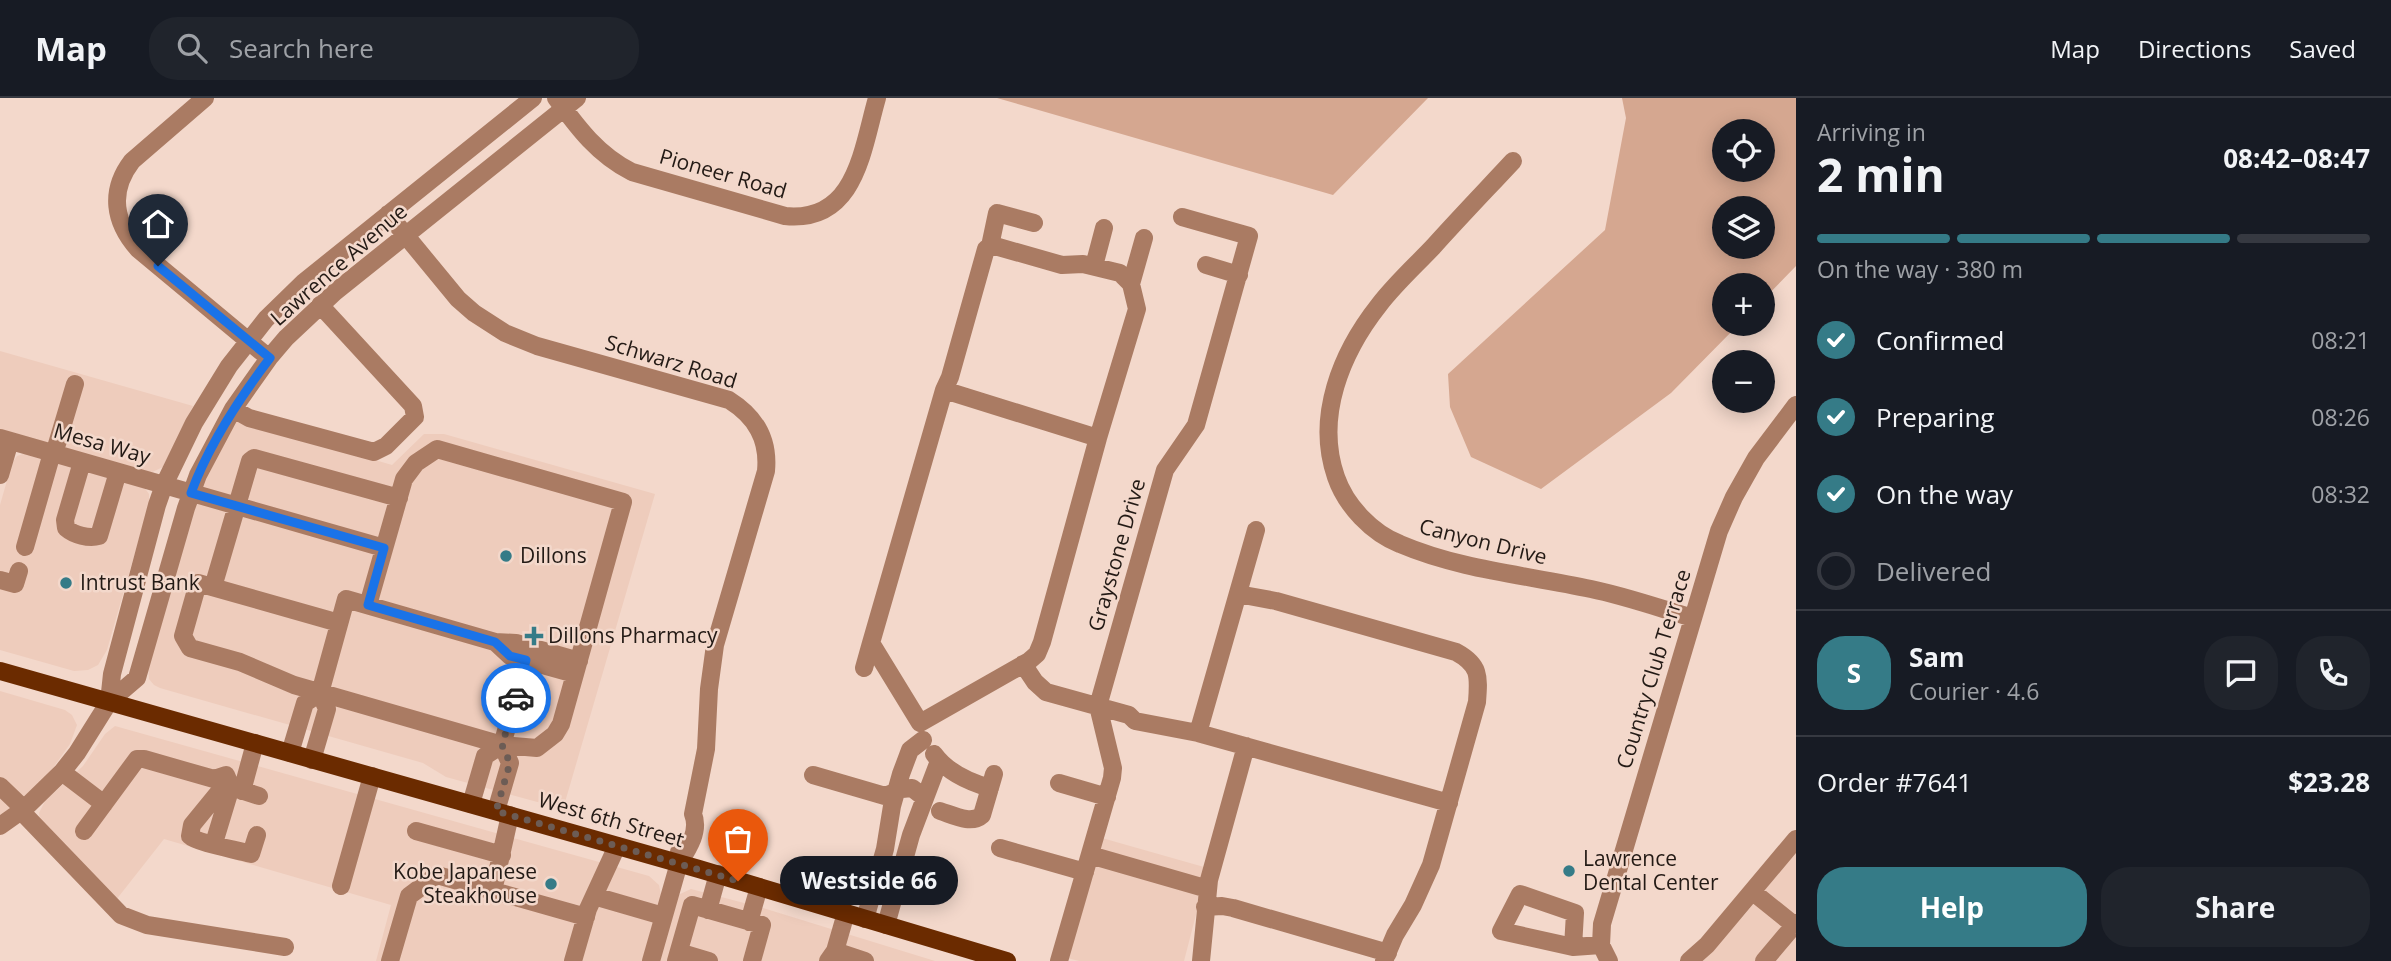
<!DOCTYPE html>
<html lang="en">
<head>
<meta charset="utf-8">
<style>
	body { margin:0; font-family:"Open Sans",sans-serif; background:#20242c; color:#f1f3f6; height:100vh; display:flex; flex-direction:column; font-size:26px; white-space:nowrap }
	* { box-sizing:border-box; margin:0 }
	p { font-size:23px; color:#9ea1a6 }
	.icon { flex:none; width:38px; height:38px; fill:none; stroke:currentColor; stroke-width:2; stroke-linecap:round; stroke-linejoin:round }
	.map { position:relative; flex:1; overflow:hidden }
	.panel { display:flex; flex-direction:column; background:#171b24; width:595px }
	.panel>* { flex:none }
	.fabs { position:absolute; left:1712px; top:21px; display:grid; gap:14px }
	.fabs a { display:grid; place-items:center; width:63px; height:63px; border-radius:50%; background:#171b24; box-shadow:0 4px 18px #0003; font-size:35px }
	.pin { position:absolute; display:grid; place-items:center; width:60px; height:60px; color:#fff; margin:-72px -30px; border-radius:50% 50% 50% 0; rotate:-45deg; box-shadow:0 0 7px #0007 }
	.pin .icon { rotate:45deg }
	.courier { position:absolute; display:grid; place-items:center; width:70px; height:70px; margin:-35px; border:5px solid #1a73e8; border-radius:50%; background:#fff; color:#222; box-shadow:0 2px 9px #0007 }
	.bubble { position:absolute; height:49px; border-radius:24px; background:#171b24; box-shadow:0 4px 18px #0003; font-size:23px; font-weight:700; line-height:49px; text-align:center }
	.head em { font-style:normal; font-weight:700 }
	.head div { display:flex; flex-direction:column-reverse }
	.head { display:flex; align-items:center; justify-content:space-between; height:119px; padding:0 21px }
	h1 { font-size:46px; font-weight:700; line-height:52px }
	.bar { display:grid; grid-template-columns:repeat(4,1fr); gap:10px 7px; align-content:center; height:84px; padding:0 21px }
	.bar i { height:9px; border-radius:5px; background:#363941 }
	.bar .selected { background:#357b87 }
	.bar p { grid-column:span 4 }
	.line { display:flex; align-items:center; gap:18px; padding:0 21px; border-top:2px solid #363941 }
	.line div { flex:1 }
	.round { display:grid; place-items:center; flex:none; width:74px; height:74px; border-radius:28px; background:#20242c }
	ol { padding:0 21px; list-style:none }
	li { display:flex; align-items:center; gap:21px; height:77px }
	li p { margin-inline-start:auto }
	li .icon { padding:7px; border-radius:50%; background:#357b87; color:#fff; stroke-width:4 }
	li:last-child { color:#9ea1a6 }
	li i { width:38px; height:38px; border:4px solid #363941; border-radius:50% }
	.cta { display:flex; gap:14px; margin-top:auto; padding:14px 21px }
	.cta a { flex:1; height:80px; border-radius:28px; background:#357b87; color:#fff; font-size:28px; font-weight:700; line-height:80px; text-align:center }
	.cta a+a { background:#20242c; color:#f1f3f6 }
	header { display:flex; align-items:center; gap:42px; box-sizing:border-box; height:98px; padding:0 35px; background:#171b24; border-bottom:2px solid #363941 }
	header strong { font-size:33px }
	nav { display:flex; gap:38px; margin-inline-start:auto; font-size:24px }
	.search { width:490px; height:63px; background:#20242c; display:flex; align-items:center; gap:18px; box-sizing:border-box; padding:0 24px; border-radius:28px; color:#9ea1a6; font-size:26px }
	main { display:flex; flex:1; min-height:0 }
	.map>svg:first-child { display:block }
</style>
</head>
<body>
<header>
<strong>Map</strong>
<div class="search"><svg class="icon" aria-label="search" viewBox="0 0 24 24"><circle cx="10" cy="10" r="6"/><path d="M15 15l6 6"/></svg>Search here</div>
<nav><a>Map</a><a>Directions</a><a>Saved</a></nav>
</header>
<main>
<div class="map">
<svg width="1796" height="863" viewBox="0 0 1796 863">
	<rect width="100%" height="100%" fill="#f3d8cb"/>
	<path fill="#eeccbc" d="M0,253L193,308L163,369L150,375L0,332Z
		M236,321L392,367L424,336H444L655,396L563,711L446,679L423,665L160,590L154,587L149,581L148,567L199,392Z
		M26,355L144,389L149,396V406L107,552L98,567L88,572L74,573L0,552V407L12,365L17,358Z
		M0,593L65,612L72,617L77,627L70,646L48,677L34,691L0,719Z
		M115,628L649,778L659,787L661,797L642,863H376L391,807L164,741L116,802L40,722L39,715L45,703L83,668L105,636Z
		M1102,740L1204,769L1199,805L1184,863H1079L1067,860Z
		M1796,753V863H1702L1746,815Z
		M691,791L763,810L935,863H658L678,797Z"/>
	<path fill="#d5a790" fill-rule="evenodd" d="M997,0H1428L1333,97Z
		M1622,0H1796V168L1762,203V187H1724V226H1739L1671,295L1541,391L1471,359L1450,309L1448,276L1605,132L1626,20ZM1724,33H1762V72H1724ZM1724,110H1762V149H1724Z"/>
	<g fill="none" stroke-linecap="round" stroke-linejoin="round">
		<path stroke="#aa7b63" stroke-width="18" d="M205,0L132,63C109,93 114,124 138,151L269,260
			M556,0C578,30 598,57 632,74L785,118C856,125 862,52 877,0
			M1513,63C1486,92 1459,120 1433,149C1415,168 1395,186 1379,207C1341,255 1315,319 1336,379C1346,408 1372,435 1400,446C1461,472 1527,477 1591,491C1625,498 1659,510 1693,520
			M388,116L458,201L474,215L505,235L537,248L729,302C756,319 769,341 766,373L715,547L709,591L706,651L693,716C700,733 688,751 679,765
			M990,148L997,115L1034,125
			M1206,167L1239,177
			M1094,168L1104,130
			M1131,186L1144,140
			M944,292L1098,340
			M233,311L249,320L374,354L386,348L415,319L413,308L320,207
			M0,340L384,450
			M54,356L75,286
			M82,364L65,422L66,430C74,437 89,441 99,438L118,374
			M0,377L10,343
			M25,449L52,355
			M0,482L15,486L19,473
			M213,489L250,363L254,360L399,400
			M1238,496L1276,503L1456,554C1480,567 1479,578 1477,604L1431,767L1413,807L1395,837L1384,863
			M339,525L198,485L183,538L190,550L240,564L294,587L502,647L537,650L555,636L561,626L623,404L437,351L416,365L404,381L368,507
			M495,544L516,545L579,563
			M1023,566L1035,584L1046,594L1129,617L1135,623L1198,635L1449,705
			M864,570L871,545L944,292L950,279L986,151L990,148H995L1062,167L1083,166L1120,175L1131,186L1137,211L1098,340L1042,544L1037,556L1029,563L920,625L871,545
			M109,604L112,576L157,407L164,387L194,325L229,268L266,221L304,184L533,0
			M1198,635L1256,432
			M290,655L305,605L320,595
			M934,656C947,674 969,684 990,690
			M312,662L327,611L320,595L346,501L495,544L510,558L575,576
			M62,674L104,706
			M813,677L885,698L902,691L912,690L925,700
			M228,683L192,727L190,738C197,745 238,752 251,756L257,737
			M1059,685L1107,699
			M0,688L24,711
			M242,693L255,645
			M471,706L485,658L502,647
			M21,713L121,817L147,827L285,849
			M496,713L510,665L502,647L526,562
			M940,713C953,717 971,727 982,717L994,676
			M0,728L24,711L62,674L77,655L109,604L137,580L186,410L198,377L233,311L269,260L286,240L335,194L577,0
			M84,733L137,661H144L214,681L226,677L231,689L259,698
			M416,733L502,757
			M214,745L231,689
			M1000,750L1085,774
			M1090,757L1208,791
			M341,788L372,678
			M493,793L510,717
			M1753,794L1794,827
			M594,798L663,818
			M1205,809L1222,808L1233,810L1388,855
			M708,812L718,776
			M865,821L885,751L892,708L901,676L910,652L923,642
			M749,824L759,789
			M886,827L911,737L939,663
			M1573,849L1575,815L1520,796L1501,833L1573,849L1601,847
			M835,853L865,863
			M679,854L709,863
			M390,863L409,798L437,777L586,819
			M573,863L588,811L617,748
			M651,863L679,765V754
			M676,863L692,807L762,827L752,863
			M828,863L835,853L846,815
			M1059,863L1112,680L1113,670L1098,608L1165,372L1196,327L1249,138L1182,119
			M1201,863L1209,782L1246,648
			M1609,863L1601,847L1602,826L1719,433L1734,399L1756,360L1796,307
			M1689,863L1707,847L1796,741
			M1764,863L1796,825"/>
		<path stroke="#6b2b00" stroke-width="18" d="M0,573L699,771L1007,863"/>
	</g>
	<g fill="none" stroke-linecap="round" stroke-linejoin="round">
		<path stroke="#6c5c55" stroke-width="7" stroke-dasharray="0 12.6" d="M516,600L502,647L510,665L496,713L738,783"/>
		<path stroke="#1a73e8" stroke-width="9" d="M158,168L270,260C238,302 209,346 191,395L384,450L368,507L495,544L510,558L526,562L516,600"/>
	</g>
	<g fill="#357b87" stroke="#f3d8cb" stroke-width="2.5">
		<circle cx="506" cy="458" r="7"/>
		<circle cx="66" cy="485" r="7"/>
		<path d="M530.5 527.5h7v7h7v7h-7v7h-7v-7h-7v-7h7z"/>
		<circle cx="1569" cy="773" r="7"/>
		<circle cx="551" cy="786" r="7"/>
	</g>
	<g text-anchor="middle" stroke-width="5" stroke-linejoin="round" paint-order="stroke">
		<g font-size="21" fill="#231a15" stroke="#f3d8cb">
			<text transform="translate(723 76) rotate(16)" y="7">Pioneer Road</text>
			<text transform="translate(339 167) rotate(-41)" y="7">Lawrence Avenue</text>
			<text transform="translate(671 264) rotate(17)" y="7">Schwarz Road</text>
			<text transform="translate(102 346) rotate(16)" y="7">Mesa Way</text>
			<text transform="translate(1483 444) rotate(14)" y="7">Canyon Drive</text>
			<text transform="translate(1117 457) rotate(-74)" y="7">Graystone Drive</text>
			<text transform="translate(1654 571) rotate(-73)" y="7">Country Club Terrace</text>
			<text transform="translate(611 722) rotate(16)" y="7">West 6th Street</text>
		</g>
		<g font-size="21" fill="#231a15" stroke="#f3d8cb" text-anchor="start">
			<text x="520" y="465">Dillons</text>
			<text x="80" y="492">Intrust Bank</text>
			<text x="548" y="545">Dillons Pharmacy</text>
			<text x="1583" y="768">Lawrence<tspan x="1583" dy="24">Dental Center</tspan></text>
			<text x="537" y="781" text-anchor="end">Kobe Japanese<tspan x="537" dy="24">Steakhouse</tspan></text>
		</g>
	</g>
</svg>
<div class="fabs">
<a><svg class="icon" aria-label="locate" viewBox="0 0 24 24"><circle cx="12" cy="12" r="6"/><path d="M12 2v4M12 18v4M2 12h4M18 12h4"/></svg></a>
<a><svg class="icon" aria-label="layers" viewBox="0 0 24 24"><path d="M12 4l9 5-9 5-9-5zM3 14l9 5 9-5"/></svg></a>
<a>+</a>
<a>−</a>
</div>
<div class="pin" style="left:738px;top:783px;background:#ea580c"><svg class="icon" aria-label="bag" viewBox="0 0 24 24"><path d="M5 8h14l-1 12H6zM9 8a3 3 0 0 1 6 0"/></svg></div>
<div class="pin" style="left:158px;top:168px;background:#1f2937"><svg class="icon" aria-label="home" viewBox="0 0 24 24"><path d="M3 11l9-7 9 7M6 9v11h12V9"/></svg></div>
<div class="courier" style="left:516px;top:600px"><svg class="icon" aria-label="car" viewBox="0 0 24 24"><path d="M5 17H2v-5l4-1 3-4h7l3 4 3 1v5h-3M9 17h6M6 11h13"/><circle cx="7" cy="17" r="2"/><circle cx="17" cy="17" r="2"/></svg></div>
<div class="bubble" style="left:780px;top:758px;width:178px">Westside 66</div>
</div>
<section class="panel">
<div class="head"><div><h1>2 min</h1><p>Arriving in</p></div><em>08:42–08:47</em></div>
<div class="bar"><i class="selected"></i><i class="selected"></i><i class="selected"></i><i></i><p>On the way · 380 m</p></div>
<ol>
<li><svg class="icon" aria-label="check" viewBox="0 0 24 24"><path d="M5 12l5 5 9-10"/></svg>Confirmed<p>08:21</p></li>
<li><svg class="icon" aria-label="check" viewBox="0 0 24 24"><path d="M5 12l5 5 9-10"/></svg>Preparing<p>08:26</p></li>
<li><svg class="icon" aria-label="check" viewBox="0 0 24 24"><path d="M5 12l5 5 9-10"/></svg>On the way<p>08:32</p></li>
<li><i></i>Delivered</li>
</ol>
<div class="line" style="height:126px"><b class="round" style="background:#357b87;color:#fff">S</b><div><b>Sam</b><p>Courier · 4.6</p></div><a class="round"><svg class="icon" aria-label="chat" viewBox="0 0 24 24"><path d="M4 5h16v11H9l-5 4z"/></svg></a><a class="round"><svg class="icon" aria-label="phone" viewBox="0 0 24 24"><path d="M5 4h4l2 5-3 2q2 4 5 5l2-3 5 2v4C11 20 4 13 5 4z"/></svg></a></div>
<div class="line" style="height:91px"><div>Order #7641</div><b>$23.28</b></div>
<div class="cta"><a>Help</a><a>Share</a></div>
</section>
</main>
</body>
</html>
